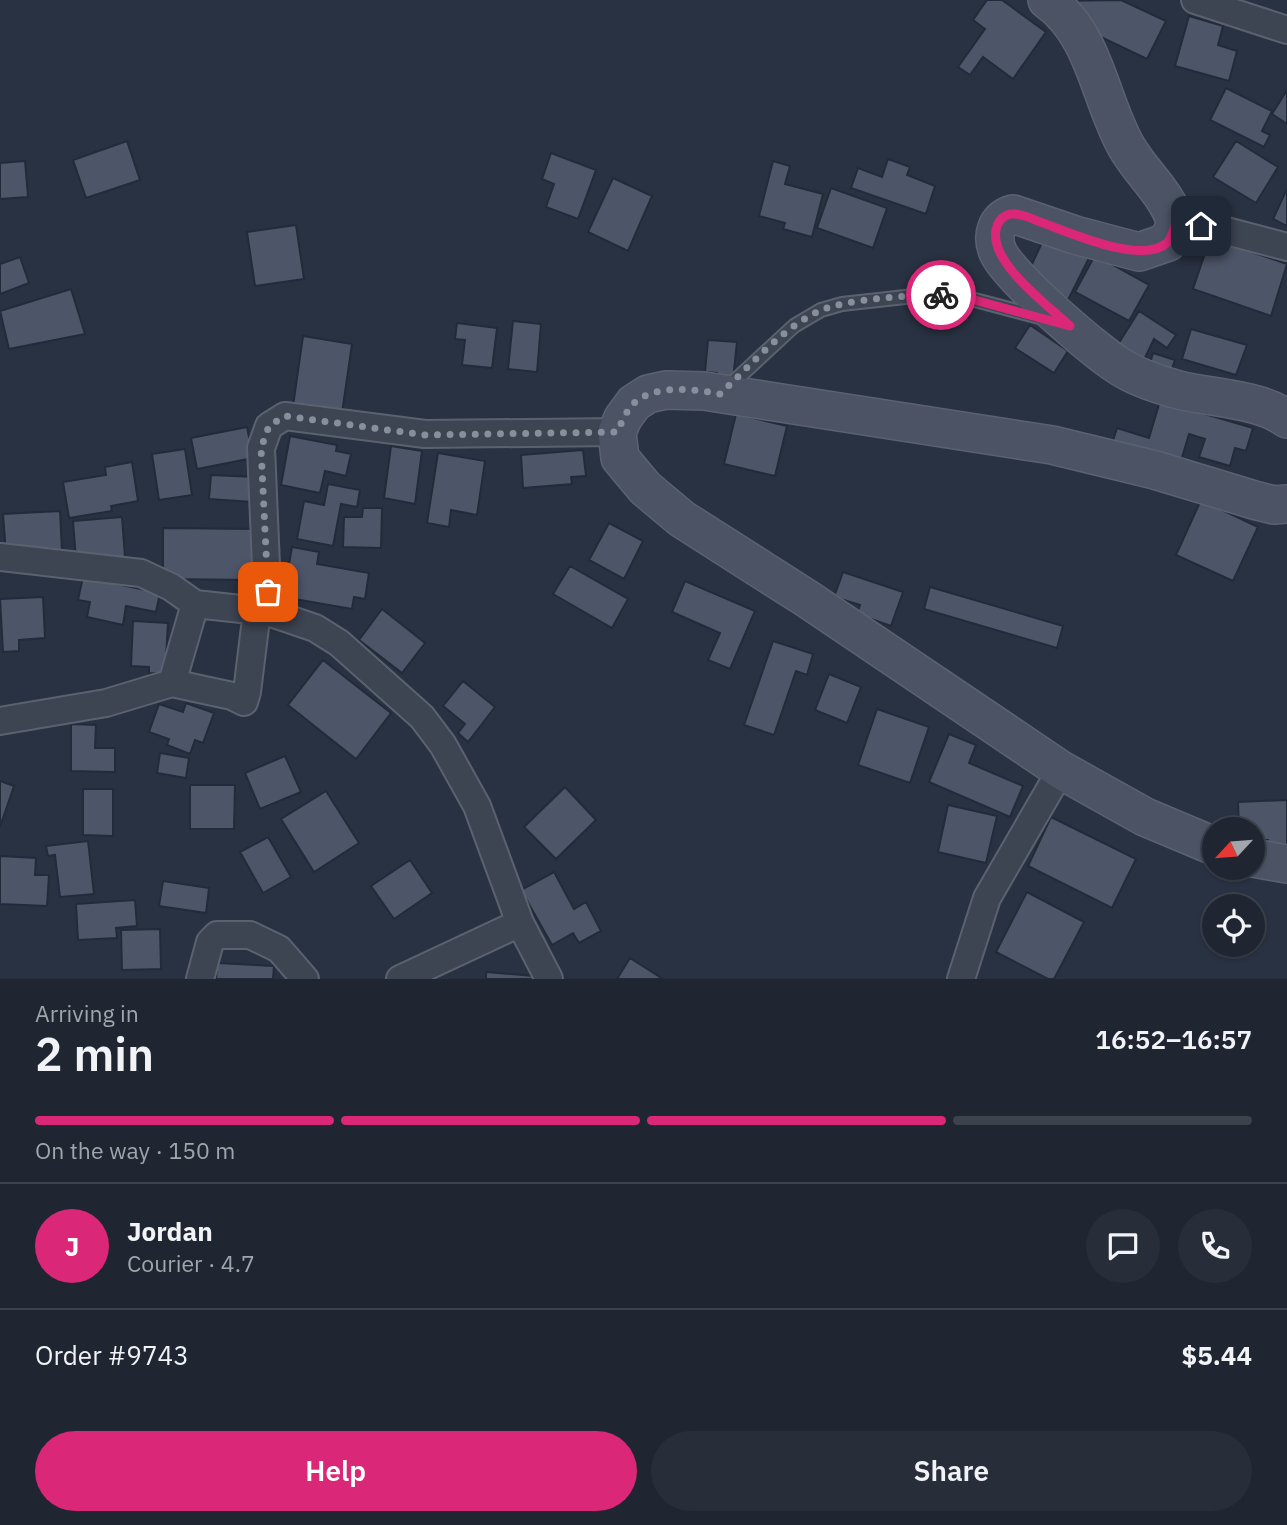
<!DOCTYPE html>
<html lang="en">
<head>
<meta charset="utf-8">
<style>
	body { margin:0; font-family:"IBM Plex Sans",sans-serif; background:#272e3a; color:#f1f3f6; height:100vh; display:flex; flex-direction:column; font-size:26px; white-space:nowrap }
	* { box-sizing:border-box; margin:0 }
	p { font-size:23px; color:#a1a5ac }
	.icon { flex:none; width:38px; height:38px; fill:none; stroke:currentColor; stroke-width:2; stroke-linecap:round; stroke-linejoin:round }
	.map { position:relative; height:979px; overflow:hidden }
	.sheet { display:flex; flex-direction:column; background:#1f2632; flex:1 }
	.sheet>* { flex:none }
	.needle { width:46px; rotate:244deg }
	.buttons { position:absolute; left:1202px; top:817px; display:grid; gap:14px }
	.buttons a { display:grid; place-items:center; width:63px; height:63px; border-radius:50%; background:#1f2632; box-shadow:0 2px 5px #0004,0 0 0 2px #3c434d; font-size:35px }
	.pin { position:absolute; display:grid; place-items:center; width:60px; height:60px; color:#fff; margin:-30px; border-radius:14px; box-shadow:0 4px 10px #0006 }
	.courier { position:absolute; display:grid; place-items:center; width:70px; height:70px; margin:-35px; border:5px solid #db2777; border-radius:50%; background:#fff; color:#222; box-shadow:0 2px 9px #0007 }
	.overview em { font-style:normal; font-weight:600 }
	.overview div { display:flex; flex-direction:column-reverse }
	.overview { display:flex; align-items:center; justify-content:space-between; height:119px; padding:0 35px }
	h1 { font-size:46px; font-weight:600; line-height:52px }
	.bar { display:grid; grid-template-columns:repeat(4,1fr); gap:10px 7px; align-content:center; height:84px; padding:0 35px }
	.bar i { height:9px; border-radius:5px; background:#3c434d }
	.bar .active { background:#db2777 }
	.bar p { grid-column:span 4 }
	.line { display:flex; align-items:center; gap:18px; padding:0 35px; border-top:2px solid #3c434d }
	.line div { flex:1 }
	.round { display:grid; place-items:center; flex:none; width:74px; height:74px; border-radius:37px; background:#272e3a }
	.action { display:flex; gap:14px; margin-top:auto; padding:14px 35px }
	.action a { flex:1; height:80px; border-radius:42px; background:#db2777; color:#fff; font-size:28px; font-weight:600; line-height:80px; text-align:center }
	.action a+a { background:#272e3a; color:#f1f3f6 }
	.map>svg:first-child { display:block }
</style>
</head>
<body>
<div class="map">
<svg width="1287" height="979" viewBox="0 0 1287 979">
	<rect width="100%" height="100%" fill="#293242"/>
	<path fill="#4d5669" stroke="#232b3a" stroke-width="2" d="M987,0H1002L1046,32L1013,79L983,57L970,75L958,67L985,29L973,20Z
		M1121,0L1166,21L1147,59L1084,29L1089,17L1055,1Z
		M1189,16L1223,26L1218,45L1237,51L1229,81L1175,66Z
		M1226,88L1272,111L1262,131L1270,135L1264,147L1210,120Z
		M1287,90V124L1272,114Z
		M127,141L140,180L86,198L73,160Z
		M1236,141L1278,167L1256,203L1213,177Z
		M551,153L596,170L578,219L546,207L554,184L542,179Z
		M888,159L910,167L907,175L935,186L926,214L851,188L858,168L882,177Z
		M25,161L28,197L0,199V163Z
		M773,161L790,166L785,184L823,194L812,237L783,229L785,223L759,216Z
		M613,178L652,196L628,251L588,232Z
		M831,188L887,208L873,248L817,228Z
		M1287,189V226L1273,219Z
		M296,225L304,279L255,286L247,232Z
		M1046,234L1090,256L1068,300L1025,279Z
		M1210,238L1287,264L1271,316L1193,289Z
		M1095,255L1149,285L1129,321L1075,292Z
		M20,257L29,283L0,294V264Z
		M71,289L85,334L9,349L0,311Z
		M1139,311L1176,335L1167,348L1154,339L1141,366L1115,349Z
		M513,321L541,324L537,372L508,369Z
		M457,323L497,328L492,368L462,365L465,340L455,339Z
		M1030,325L1068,351L1054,373L1015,348Z
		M1191,329L1247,345L1236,375L1182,359Z
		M303,336L352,344L341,420L292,413Z
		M708,340L737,342L733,380L717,379V373L705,372Z
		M1153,353L1175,360L1169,377L1148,370Z
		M1160,401L1253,428L1246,451L1235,448L1230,466L1199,457L1205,439L1189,434L1178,471L1110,450L1117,428L1149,438Z
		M736,414L787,426L775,476L724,464Z
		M247,427L253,458L197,469L191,438Z
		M290,436L337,445L336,451L351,454L346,476L325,471L320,493L281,485Z
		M391,446L422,451L415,504L384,498Z
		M185,449L192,495L159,500L152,454Z
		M583,450L586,476L571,477L572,484L523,488L521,455Z
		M438,453L485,461L477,515L451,510L449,527L427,523Z
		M132,462L138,501L111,506L112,511L69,518L63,482L106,475L105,467Z
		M211,475L255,477L253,502L209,499Z
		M328,484L360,490L357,507L341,504L333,546L297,539L304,501L324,505Z
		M1201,500L1258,527L1233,581L1176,555Z
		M363,508H382L381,548L343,547L344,517H362Z
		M60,511L62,551L6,554L3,514Z
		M122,517L125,557L76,560L73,521Z
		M609,523L643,541L624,579L589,560Z
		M163,528L254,529V580L163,579Z
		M292,547L319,552L317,564L369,573L365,599L354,597L352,609L283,597Z
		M570,566L628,599L612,628L553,594Z
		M843,572L903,592L891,626L857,614L860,605L834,597Z
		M83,577L160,593L156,612L126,606L123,625L87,617L90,602L78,600Z
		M685,581L755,611L730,669L708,660L720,633L672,612Z
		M930,587L1063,626L1057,648L924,609Z
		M43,597L45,638L19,640V651L3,652L0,599Z
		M382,609L425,643L402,673L359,640Z
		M133,621L168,623L165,674L149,673V667L131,666Z
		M773,641L813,654L807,675L796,671L774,735L744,725Z
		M323,660L391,713L356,759L288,705Z
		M829,674L861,687L847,723L815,710Z
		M463,681L495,707L468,742L458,733L465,724L443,706Z
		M186,703L214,713L203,743L195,740L190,754L167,745L169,739L149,732L159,704L183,712Z
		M877,709L929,727L910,783L858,765Z
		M71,724L96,725L95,748H115V772L71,771Z
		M949,734L976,745L969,763L1023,786L1010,817L929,782Z
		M160,753L189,758L186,778L157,773Z
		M285,756L301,792L260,809L245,773Z
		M0,781L14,786L0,827Z
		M190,785H235L234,829H190Z
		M565,787L596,820L556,859L524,827Z
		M83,789H113V836L83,835Z
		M326,791L359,843L314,872L281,819Z
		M1287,800V854L1268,855V840H1253V830H1239L1238,802Z
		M948,805L997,816L986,863L938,852Z
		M1051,817L1136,859L1112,908L1028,866Z
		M268,837L291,877L263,893L240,852Z
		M88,841L94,894L60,897L55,855L48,856L46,846Z
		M0,856L36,858L35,875H49L47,906L0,904Z
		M410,860L432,893L394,919L371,886Z
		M554,872L574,909L586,902L601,931L579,943L573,933L552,945L521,890Z
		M163,881L209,888L206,913L159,906Z
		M1027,892L1084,922L1054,979H1048L996,952Z
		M135,900L137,926L116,928L117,938L78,940L76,904Z
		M160,929L161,969L122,970L121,930Z
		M630,958L663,979H617Z
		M217,963L274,966L273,979H216Z
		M486,972L534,976V979H486Z"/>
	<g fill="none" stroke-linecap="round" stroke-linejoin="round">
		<g stroke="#5b626f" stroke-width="16">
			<path id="service" d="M727,388L794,326L821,310L842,304L923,295H956L1043,318"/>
		</g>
		<g stroke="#5b626f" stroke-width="30">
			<path id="minor" d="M1195,0L1287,30
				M1176,223L1219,229L1287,247
				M0,557L141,573L171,587L195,604L268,612L315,628L339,643L422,717L443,745L477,806L520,923L549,979
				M268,612L261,448L269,426L285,416L425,434L617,432
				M172,683L232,696L244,702L247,692L257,611
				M0,721L106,703L172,683L195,604
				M200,979L210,942L217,935H250L279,949L305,979
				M400,979L520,923
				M961,979L987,898L1061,770"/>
		</g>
		<g stroke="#5b626f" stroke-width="40">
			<path id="secondary" d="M1047,0C1095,34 1099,98 1126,146C1141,173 1167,193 1176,223L1168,242L1139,252L1075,235L1013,214C996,219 991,236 998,252C1008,276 1099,355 1124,369C1141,379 1160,385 1179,390C1211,398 1261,399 1287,419
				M1214,846L1145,817L1061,770L806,598L682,519L645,488L620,458L617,432L623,418L634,403L648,394L666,390L704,391L1052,445L1155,470L1254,500L1274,505L1287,504
				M1253,858L1287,864"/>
		</g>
		<use href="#service" stroke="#3d4452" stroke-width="12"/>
		<use href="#minor" stroke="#3d4452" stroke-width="26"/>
		<use href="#secondary" stroke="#4b5365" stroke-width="37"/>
	</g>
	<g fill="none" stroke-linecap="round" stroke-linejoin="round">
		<path stroke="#878e9c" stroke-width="7" stroke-dasharray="0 12.6" d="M268,592L261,448L269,426L285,416L425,435L617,432C622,422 626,411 634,403C655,384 695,389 720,394C751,365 780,330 819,311C844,299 912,295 941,295"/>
		<path stroke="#db2777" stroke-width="9" d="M941,295H956L1070,326C1048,305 985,260 997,226C999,220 1005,214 1012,214C1022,213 1034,220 1043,223C1071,233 1142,265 1167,243C1171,239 1174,229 1176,223L1201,226"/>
	</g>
</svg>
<div class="buttons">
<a><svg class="needle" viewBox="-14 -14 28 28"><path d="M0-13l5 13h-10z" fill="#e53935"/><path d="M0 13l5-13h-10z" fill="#a1a5ac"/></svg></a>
<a><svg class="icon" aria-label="locate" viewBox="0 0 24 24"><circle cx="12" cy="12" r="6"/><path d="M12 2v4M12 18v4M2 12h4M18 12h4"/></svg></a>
</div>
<div class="pin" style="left:268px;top:592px;background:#ea580c"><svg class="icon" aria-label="bag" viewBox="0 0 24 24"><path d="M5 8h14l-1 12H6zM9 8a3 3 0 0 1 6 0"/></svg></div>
<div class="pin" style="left:1201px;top:226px;background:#1f2937"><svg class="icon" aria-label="home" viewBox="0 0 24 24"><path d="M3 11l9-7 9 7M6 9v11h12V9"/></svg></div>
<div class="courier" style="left:941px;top:295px"><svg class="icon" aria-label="bike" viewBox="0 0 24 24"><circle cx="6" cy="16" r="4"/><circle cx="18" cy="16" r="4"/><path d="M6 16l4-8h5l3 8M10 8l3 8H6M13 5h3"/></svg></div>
</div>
<section class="sheet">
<div class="overview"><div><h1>2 min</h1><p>Arriving in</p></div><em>16:52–16:57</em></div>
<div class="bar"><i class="active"></i><i class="active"></i><i class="active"></i><i></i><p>On the way · 150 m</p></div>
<div class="line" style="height:126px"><b class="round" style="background:#db2777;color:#fff">J</b><div><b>Jordan</b><p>Courier · 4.7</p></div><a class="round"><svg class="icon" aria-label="chat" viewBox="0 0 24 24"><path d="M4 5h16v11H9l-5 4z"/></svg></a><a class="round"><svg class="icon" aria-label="phone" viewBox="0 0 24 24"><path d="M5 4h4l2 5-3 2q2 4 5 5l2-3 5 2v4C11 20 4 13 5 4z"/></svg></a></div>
<div class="line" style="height:91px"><div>Order #9743</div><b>$5.44</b></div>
<div class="action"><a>Help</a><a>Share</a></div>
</section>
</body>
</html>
